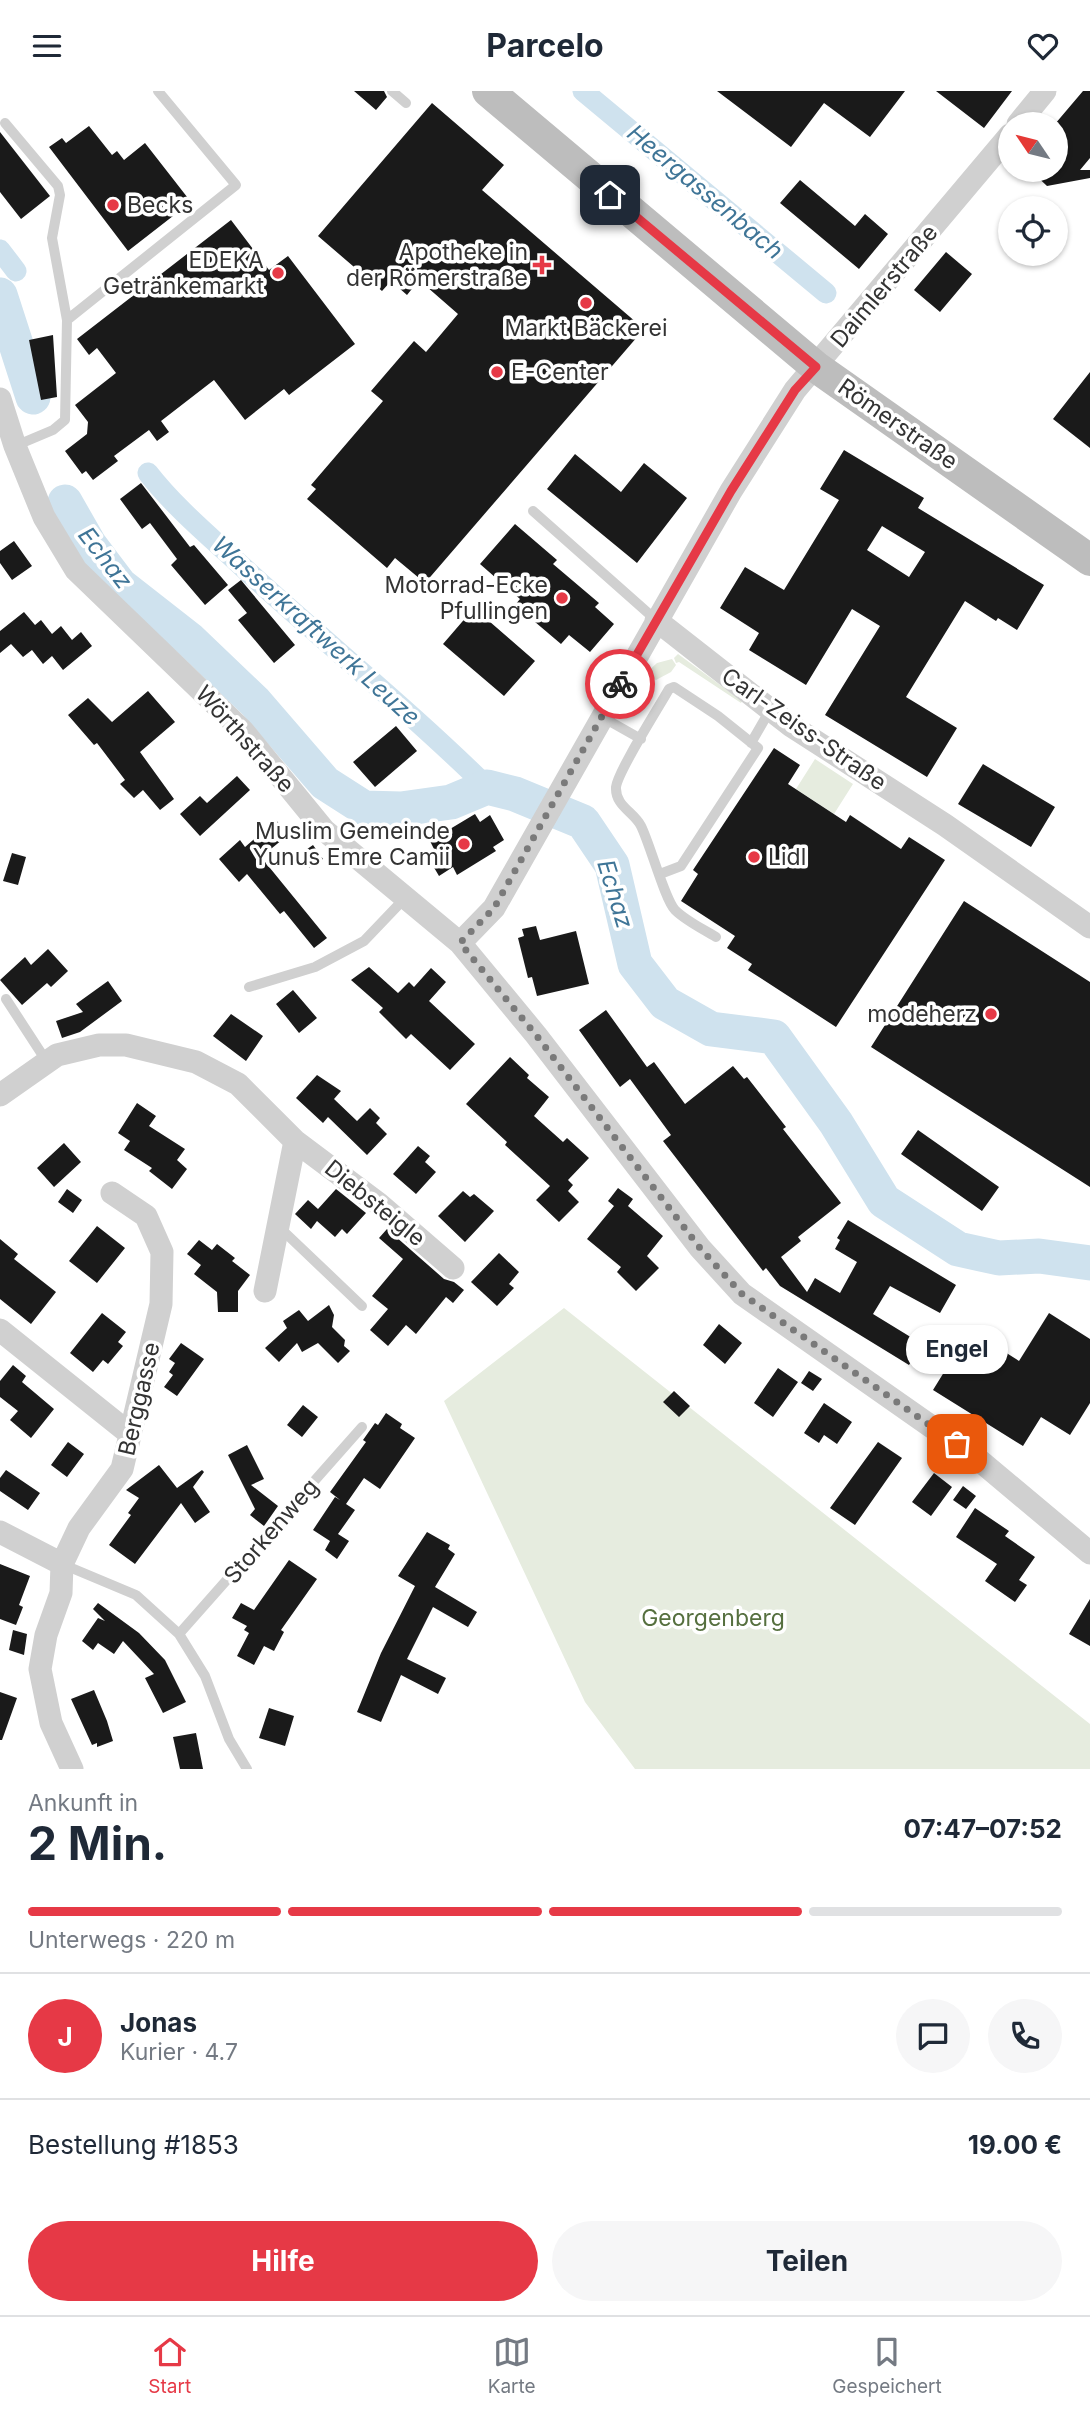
<!DOCTYPE html>
<html lang="de">
<head>
<meta charset="utf-8">
<style>
	body { margin:0; font-family:Inter,sans-serif; background:#f6f6f7; color:#1f2937; height:100vh; display:flex; flex-direction:column; font-size:26px; white-space:nowrap }
	* { box-sizing:border-box; margin:0 }
	p { font-size:23px; color:#747a83 }
	.icon { flex:none; width:38px; height:38px; fill:none; stroke:currentColor; stroke-width:2; stroke-linecap:round; stroke-linejoin:round }
	.map { position:relative; height:1678px; overflow:hidden }
	.panel { display:flex; flex-direction:column; background:#fff; flex:1 }
	.panel>* { flex:none }
	.needle { width:46px; rotate:305deg }
	.controls { position:absolute; left:998px; top:21px; display:grid; gap:14px }
	.controls a { display:grid; place-items:center; width:70px; height:70px; border-radius:50%; background:#fff; box-shadow:0 2px 5px #0004; font-size:35px }
	.pin { position:absolute; display:grid; place-items:center; width:60px; height:60px; color:#fff; margin:-30px; border-radius:14px; box-shadow:0 4px 10px #0006 }
	.courier { position:absolute; display:grid; place-items:center; width:70px; height:70px; margin:-35px; border:5px solid #e63946; border-radius:50%; background:#fff; color:#222; box-shadow:0 2px 9px #0007 }
	.bubble { position:absolute; height:49px; border-radius:24px; background:#fff; box-shadow:0 2px 5px #0004; font-size:23px; font-weight:700; line-height:49px; text-align:center }
	.overview em { font-style:normal; font-weight:700 }
	.overview div { display:flex; flex-direction:column-reverse }
	.overview { display:flex; align-items:center; justify-content:space-between; height:119px; padding:0 28px }
	h1 { font-size:46px; font-weight:700; line-height:52px }
	.bar { display:grid; grid-template-columns:repeat(4,1fr); gap:10px 7px; align-content:center; height:84px; padding:0 28px }
	.bar i { height:9px; border-radius:5px; background:#e0e1e3 }
	.bar .on { background:#e63946 }
	.bar p { grid-column:span 4 }
	.line { display:flex; align-items:center; gap:18px; padding:0 28px; border-top:2px solid #e0e1e3 }
	.line div { flex:1 }
	.round { display:grid; place-items:center; flex:none; width:74px; height:74px; border-radius:37px; background:#f6f6f7 }
	.primary-button { display:flex; gap:14px; margin-top:auto; padding:14px 28px }
	.primary-button a { flex:1; height:80px; border-radius:42px; background:#e63946; color:#fff; font-size:28px; font-weight:700; line-height:80px; text-align:center }
	.primary-button a+a { background:#f6f6f7; color:#1f2937 }
	header { display:flex; justify-content:space-between; align-items:center; height:91px; padding:0 28px; background:#fff; font-size:32px; font-weight:700 }
	.menu { display:flex; justify-content:space-around; align-items:center; height:98px; border-top:2px solid #e0e1e3; background:#fff; font-size:19px; color:#747a83 }
	.menu a { display:grid; justify-items:center; gap:4px }
	.menu .on { color:#e63946 }
	.map>svg:first-child { display:block }
</style>
</head>
<body>
<header><svg class="icon" aria-label="menu" viewBox="0 0 24 24"><path d="M4 6h16M4 12h16M4 18h16"/></svg>Parcelo<svg class="icon" aria-label="heart" viewBox="0 0 24 24"><path d="M12 20l-8-8c-3-5 5-10 8-4 3-6 11-1 8 4z"/></svg></header>
<div class="map">
<svg width="1090" height="1678" viewBox="0 0 1090 1678">
	<rect width="100%" height="100%" fill="#fff"/>
	<path fill="#e6ecdf" d="M678,563L742,610L741,612L679,571L676,572L674,567Z
		M672,568L676,574L671,581L656,589L645,583L657,572Z
		M815,668L853,693L834,723L796,698Z
		M564,1217L1090,1633V1678H635L585,1611L444,1310Z"/>
	<g fill="none" stroke-linecap="round" stroke-linejoin="round">
		<path stroke="#cfe2ee" stroke-width="21" d="M583,0L826,202
			M0,159L16,180
			M148,382C176,418 213,448 246,479C326,552 410,620 487,696"/>
		<path stroke="#cfe2ee" stroke-width="35" d="M0,204L33,306
			M65,411L89,453L120,494L189,548L255,611L325,692L364,717L401,718L451,711L487,696L515,703L583,731L612,774L635,873L665,912L711,938L774,946L836,1032L884,1110L958,1158L999,1167L1039,1165L1090,1172"/>
	</g>
	<path fill="#1a1a1a" fill-rule="evenodd" d="M354,0H384L387,6L376,19Z
		M717,0H905L870,46L824,12L791,56Z
		M936,0H1012L984,37Z
		M1083,0H1090V67L1080,79H1090V87L1047,95L1030,79H1055V33Z
		M432,12L504,74L482,99L644,238L425,492L395,467L387,477L307,408L316,398L311,394L383,310L371,300L414,250L426,261L458,223L419,189L407,204L391,190L382,200L318,145Z
		M89,35L112,64L117,60L124,69L145,52L191,111L128,160L49,56L62,47L66,52Z
		M0,41L50,105L21,128L0,101Z
		M800,89L855,135L865,123L888,143L859,178L780,112Z
		M231,129L269,179L288,165L355,253L289,304L284,298L245,329L214,289L161,330L169,341L157,350L149,339L114,365L118,370L93,389L86,380L82,383L65,360L87,343L88,331L75,314L116,282L97,257L89,264L77,248Z
		M946,161L972,183L940,221L914,199Z
		M53,244L57,306L41,309L29,249Z
		M1090,281V357L1053,328Z
		M844,359L924,407L918,417L1044,494L1017,539L998,527L996,530L965,510L906,606L957,637L927,686L825,624L880,535L852,518L806,594L749,559L759,542L720,517L745,476L784,499L839,409L820,398ZM882,435L925,461L909,486L867,459Z
		M575,363L621,401L644,372L687,407L637,472L547,398Z
		M141,392L190,456L194,454L228,494L205,514L171,474L177,468L150,432L142,438L120,408Z
		M515,433L557,469L553,473L599,512L595,516L614,533L590,561L569,544L561,553L515,514L520,508L480,473Z
		M14,450L32,475L12,489L0,472V460Z
		M241,489L295,554L274,572L238,529L247,522L228,499Z
		M474,517L535,570L504,605L443,553Z
		M24,521L35,534L41,529L52,543L61,535L72,549L81,541L92,555L63,579L52,565L43,573L32,559L23,566L11,553L0,562V540Z
		M148,600L175,631L140,661L174,708L160,719L143,699L134,707L120,693L125,689L97,652L94,654L68,624L88,607L112,631Z
		M396,635L417,660L375,696L353,671Z
		M774,657L800,674L788,693L846,731L850,724L901,758L909,746L945,769L836,936L748,879L752,873L727,857L735,845L681,810L698,783L693,779Z
		M983,673L1055,716L1031,756L958,713Z
		M237,685L250,699L200,745L180,723L200,705L207,712Z
		M475,723L480,731L490,724L504,749L493,756L496,760L457,784L453,776L439,785L426,763L434,758L430,750Z
		M276,729L288,744L261,766L327,847L314,857L284,820L280,823L247,783L239,791L219,768L240,749L245,756Z
		M313,754L323,768L309,777L300,763Z
		M12,762L26,766L18,794L3,790Z
		M964,810L1090,891V1096L871,956Z
		M536,835L540,849L576,840L589,893L537,905L532,886L528,887L518,847L524,845L522,838Z
		M48,858L68,880L51,896L47,892L22,914L0,889L25,866L31,874Z
		M369,876L398,902L409,891L414,896L431,877L446,891L429,910L475,953L450,979L411,943L406,948L379,921L383,917L351,889Z
		M108,890L122,910L80,941L62,947L56,930L83,921L76,913Z
		M293,899L317,927L299,942L276,913Z
		M606,919L647,976L654,971L685,1013L733,975L744,988L747,986L786,1036L783,1038L841,1112L798,1146L801,1150L781,1166L807,1201L815,1187L840,1202L857,1171L835,1158L840,1149L837,1147L848,1129L956,1194L940,1222L890,1195L873,1223L922,1253L909,1274L780,1195L766,1177L763,1180L663,1050L671,1044L630,988L620,996L579,939Z
		M231,923L263,945L246,970L213,945Z
		M510,966L529,984L527,987L549,1006L534,1025L563,1051L567,1047L589,1067L568,1089L573,1094L568,1100L579,1111L559,1131L536,1109L550,1095L505,1054L507,1051L466,1013Z
		M317,984L341,1000L334,1008L357,1030L370,1017L380,1027L376,1032L387,1043L367,1064L328,1026L323,1032L296,1007Z
		M137,1012L156,1025L149,1035L185,1058L177,1069L187,1078L172,1098L149,1080L152,1077L124,1059L130,1050L118,1042Z
		M918,1039L999,1096L982,1120L901,1063Z
		M64,1052L81,1071L54,1096L37,1077Z
		M418,1055L430,1065L425,1071L436,1081L416,1103L393,1083Z
		M618,1097L633,1108L628,1115L663,1145L647,1165L659,1177L636,1200L617,1181L621,1176L587,1148L614,1115L608,1110Z
		M67,1098L82,1109L73,1122L58,1111Z
		M336,1098L366,1122L347,1143L342,1138L335,1146L317,1130L311,1138L295,1123L308,1109L318,1118Z
		M463,1100L470,1106L474,1103L494,1120L465,1151L438,1125Z
		M97,1135L125,1157L97,1192L69,1170Z
		M387,1138L444,1188L454,1191L464,1199L453,1212L446,1206L416,1243L406,1234L388,1255L370,1239L388,1218L372,1205L403,1168L379,1147Z
		M0,1148L18,1163L14,1168L56,1201L31,1233L0,1208Z
		M199,1149L212,1159L217,1153L235,1167L232,1170L250,1184L238,1200V1221H218L217,1201L194,1183L201,1174L187,1163Z
		M499,1162L519,1181L509,1193L514,1197L497,1215L471,1191Z
		M329,1214L334,1224L332,1236L345,1249L344,1255L350,1260L338,1272L318,1252L302,1261L297,1252L279,1271L265,1257L287,1237L283,1230L299,1219L308,1230Z
		M102,1222L126,1241L118,1251L123,1255L108,1273L103,1269L93,1281L70,1262Z
		M1049,1222L1090,1248V1312L1070,1344L1041,1326L1023,1355L933,1299L970,1239L1019,1270Z
		M719,1233L742,1252L725,1273L703,1254Z
		M181,1252L204,1268L177,1305L164,1296L173,1284L169,1281L175,1272L169,1268Z
		M13,1274L26,1285L22,1291L54,1318L31,1347L10,1329L18,1320L0,1306V1290Z
		M778,1277L798,1291L773,1326L754,1312Z
		M809,1280L822,1288L813,1300L801,1292Z
		M674,1300L690,1315L679,1326L663,1311Z
		M824,1312L852,1331L837,1353L824,1344L819,1352L804,1342Z
		M303,1314L318,1326L302,1346L287,1334Z
		M386,1322L402,1333L400,1337L415,1347L380,1398L364,1387L346,1413L355,1419L338,1443L349,1450L337,1468L325,1459L330,1450L313,1439L335,1406L340,1409L330,1401L366,1351L363,1349L375,1332L378,1334Z
		M68,1351L84,1363L67,1386L51,1374Z
		M878,1351L902,1367L855,1434L830,1417Z
		M247,1354L264,1388L251,1394L278,1415L264,1435L250,1424L255,1418L228,1364Z
		M159,1374L177,1397L202,1379L204,1381L193,1396L210,1421L195,1432L181,1412L135,1473L109,1454L131,1424L128,1422L139,1407L126,1399Z
		M6,1379L40,1402L28,1419L0,1400V1387Z
		M934,1382L952,1396L931,1425L912,1411Z
		M963,1395L976,1405L966,1418L953,1409Z
		M975,1417L1009,1440L1005,1445L1035,1466L1019,1489L1027,1494L1015,1511L985,1490L997,1473L956,1446Z
		M427,1441L450,1454L448,1458L455,1463L435,1496L477,1521L468,1536L433,1516L407,1568L446,1587L438,1603L401,1584L381,1631L357,1621L381,1562L415,1495L398,1485Z
		M289,1469L317,1488L281,1539L284,1541L274,1560L264,1555L254,1574L237,1565L249,1542L244,1539L247,1535L232,1527L241,1512L254,1519Z
		M0,1473L30,1485L19,1514L23,1516L16,1534L0,1528Z
		M1090,1508V1555L1069,1543Z
		M98,1512L139,1542L165,1569L186,1611L163,1622L145,1587L154,1583L123,1550L114,1563L98,1552L93,1559L82,1550L98,1527L105,1530L93,1518Z
		M13,1539L27,1543L24,1564L9,1559Z
		M94,1599L107,1630L113,1650L97,1656V1652L92,1654L71,1608Z
		M0,1601L17,1607L2,1649H0Z
		M269,1617L294,1625L285,1655L259,1647Z
		M196,1642L203,1678H180L173,1646Z"/>
	<g fill="none" stroke-linecap="round" stroke-linejoin="round">
		<path stroke="#d0d0d0" stroke-width="10" d="M392,0L406,12
			M5,32L58,95L60,104L52,147L67,229
			M15,355L53,339L65,329L67,229L236,94L158,0
			M533,420L656,529
			M602,626L641,648
			M751,652L770,619
			M660,783L681,775L758,657L718,625L674,596L669,598C659,616 618,680 616,696C615,715 634,721 641,735C650,753 665,809 675,819C686,830 703,838 716,846
			M249,896L315,876L364,850L406,806
			M6,908L47,971
			M278,1135L362,1215
			M62,1473L136,1504L179,1543L205,1585L229,1648L247,1678
			M179,1543L362,1336"/>
		<path stroke="#d0d0d0" stroke-width="23" d="M1018,33L1045,0
			M0,308L15,355L44,426L76,479L243,640L324,739L460,852L536,944L700,1157L742,1203L979,1369L1090,1462
			M656,529L790,634L945,734L1090,836
			M460,852L494,817L731,400L795,299L1010,44
			M0,1004L57,964L99,954H126L196,971L238,993L295,1050L379,1113L453,1177
			M265,1200L295,1050
			M0,1239L130,1343
			M0,1441L62,1473
			M72,1678L51,1632L40,1578L46,1544L61,1502L62,1473L79,1437L122,1378L161,1213L162,1161L146,1125L112,1102"/>
		<path stroke="#bdbdbd" stroke-width="32" d="M488,0L816,276L1090,469"/>
	</g>
	<g fill="none" stroke-linecap="round" stroke-linejoin="round">
		<path stroke="#7a7a7a" stroke-width="7" stroke-dasharray="0 12.6" d="M620,593L494,817L460,852L536,944L700,1157L742,1203L957,1353"/>
		<path stroke="#e63946" stroke-width="9" d="M610,104L816,276L795,299L731,400L620,593"/>
	</g>
	<g fill="#e63946" stroke="#fff" stroke-width="2.5">
		<circle cx="113" cy="114" r="7"/>
		<path d="M538.5 163.5h7v7h7v7h-7v7h-7v-7h-7v-7h7z"/>
		<circle cx="278" cy="182" r="7"/>
		<circle cx="586" cy="212" r="7"/>
		<circle cx="497" cy="281" r="7"/>
		<circle cx="562" cy="507" r="7"/>
		<circle cx="464" cy="753" r="7"/>
		<circle cx="754" cy="766" r="7"/>
		<circle cx="991" cy="923" r="7"/>
	</g>
	<g text-anchor="middle" stroke-width="7" stroke-linejoin="round" paint-order="stroke">
		<g font-size="23" fill="#333" stroke="#fff" text-anchor="end">
			<text x="127" y="122" text-anchor="start">Becks</text>
			<text x="528" y="169">Apotheke in<tspan x="528" dy="26">der Römerstraße</tspan></text>
			<text x="264" y="177">EDEKA<tspan x="264" dy="26">Getränkemarkt</tspan></text>
			<text x="586" y="245" text-anchor="middle">Markt Bäckerei</text>
			<text x="511" y="289" text-anchor="start">E-Center</text>
			<text x="548" y="502">Motorrad-Ecke<tspan x="548" dy="26">Pfullingen</tspan></text>
			<text x="450" y="748">Muslim Gemeinde<tspan x="450" dy="26">Yunus Emre Camii</tspan></text>
			<text x="768" y="774" text-anchor="start">Lidl</text>
			<text x="977" y="931">modeherz</text>
		</g>
		<g font-size="23" fill="#333" stroke="#fff">
			<text transform="translate(884 195) rotate(-50)" y="8">Daimlerstraße</text>
			<text transform="translate(898 333) rotate(35)" y="8">Römerstraße</text>
			<text transform="translate(804 638) rotate(35)" y="8">Carl-Zeiss-Straße</text>
			<text transform="translate(245 648) rotate(48)" y="8">Wörthstraße</text>
			<text transform="translate(375 1112) rotate(39)" y="8">Diebsteigle</text>
			<text transform="translate(139 1308) rotate(-77)" y="8">Berggasse</text>
			<text transform="translate(271 1440) rotate(-49)" y="8">Storkenweg</text>
		</g>
		<g font-size="23" fill="#56703f" stroke="#fff">
			<text x="713" y="1535">Georgenberg</text>
		</g>
		<g font-size="24" font-style="italic" fill="#3f7597" stroke="#fff">
			<text transform="translate(705 101) rotate(40)" y="8">Heergassenbach</text>
			<text transform="translate(105 467) rotate(52)" y="8">Echaz</text>
			<text transform="translate(316 540) rotate(42)" y="8">Wasserkraftwerk Leuze</text>
			<text transform="translate(615 803) rotate(73)" y="8">Echaz</text>
		</g>
	</g>
</svg>
<div class="controls">
<a><svg class="needle" viewBox="-14 -14 28 28"><path d="M0-13l5 13h-10z" fill="#e53935"/><path d="M0 13l5-13h-10z" fill="#747a83"/></svg></a>
<a><svg class="icon" aria-label="locate" viewBox="0 0 24 24"><circle cx="12" cy="12" r="6"/><path d="M12 2v4M12 18v4M2 12h4M18 12h4"/></svg></a>
</div>
<div class="pin" style="left:957px;top:1353px;background:#ea580c"><svg class="icon" aria-label="bag" viewBox="0 0 24 24"><path d="M5 8h14l-1 12H6zM9 8a3 3 0 0 1 6 0"/></svg></div>
<div class="pin" style="left:610px;top:104px;background:#1f2937"><svg class="icon" aria-label="home" viewBox="0 0 24 24"><path d="M3 11l9-7 9 7M6 9v11h12V9"/></svg></div>
<div class="courier" style="left:620px;top:593px"><svg class="icon" aria-label="bike" viewBox="0 0 24 24"><circle cx="6" cy="16" r="4"/><circle cx="18" cy="16" r="4"/><path d="M6 16l4-8h5l3 8M10 8l3 8H6M13 5h3"/></svg></div>
<div class="bubble" style="left:906px;top:1234px;width:102px">Engel</div>
</div>
<section class="panel">
<div class="overview"><div><h1>2 Min.</h1><p>Ankunft in</p></div><em>07:47–07:52</em></div>
<div class="bar"><i class="on"></i><i class="on"></i><i class="on"></i><i></i><p>Unterwegs · 220 m</p></div>
<div class="line" style="height:126px"><b class="round" style="background:#e63946;color:#fff">J</b><div><b>Jonas</b><p>Kurier · 4.7</p></div><a class="round"><svg class="icon" aria-label="chat" viewBox="0 0 24 24"><path d="M4 5h16v11H9l-5 4z"/></svg></a><a class="round"><svg class="icon" aria-label="phone" viewBox="0 0 24 24"><path d="M5 4h4l2 5-3 2q2 4 5 5l2-3 5 2v4C11 20 4 13 5 4z"/></svg></a></div>
<div class="line" style="height:91px"><div>Bestellung #1853</div><b>19.00 €</b></div>
<div class="primary-button"><a>Hilfe</a><a>Teilen</a></div>
</section>
<nav class="menu">
<a class="on"><svg class="icon" aria-label="home" viewBox="0 0 24 24"><path d="M3 11l9-7 9 7M6 9v11h12V9"/></svg>Start</a>
<a><svg class="icon" aria-label="map" viewBox="0 0 24 24"><path d="M3 6l6-2 6 2 6-2v14l-6 2-6-2-6 2zM9 4v14M15 6v14"/></svg>Karte</a>
<a><svg class="icon" aria-label="saved" viewBox="0 0 24 24"><path d="M7 4h10v16l-5-4-5 4z"/></svg>Gespeichert</a>
</nav>
</body>
</html>
